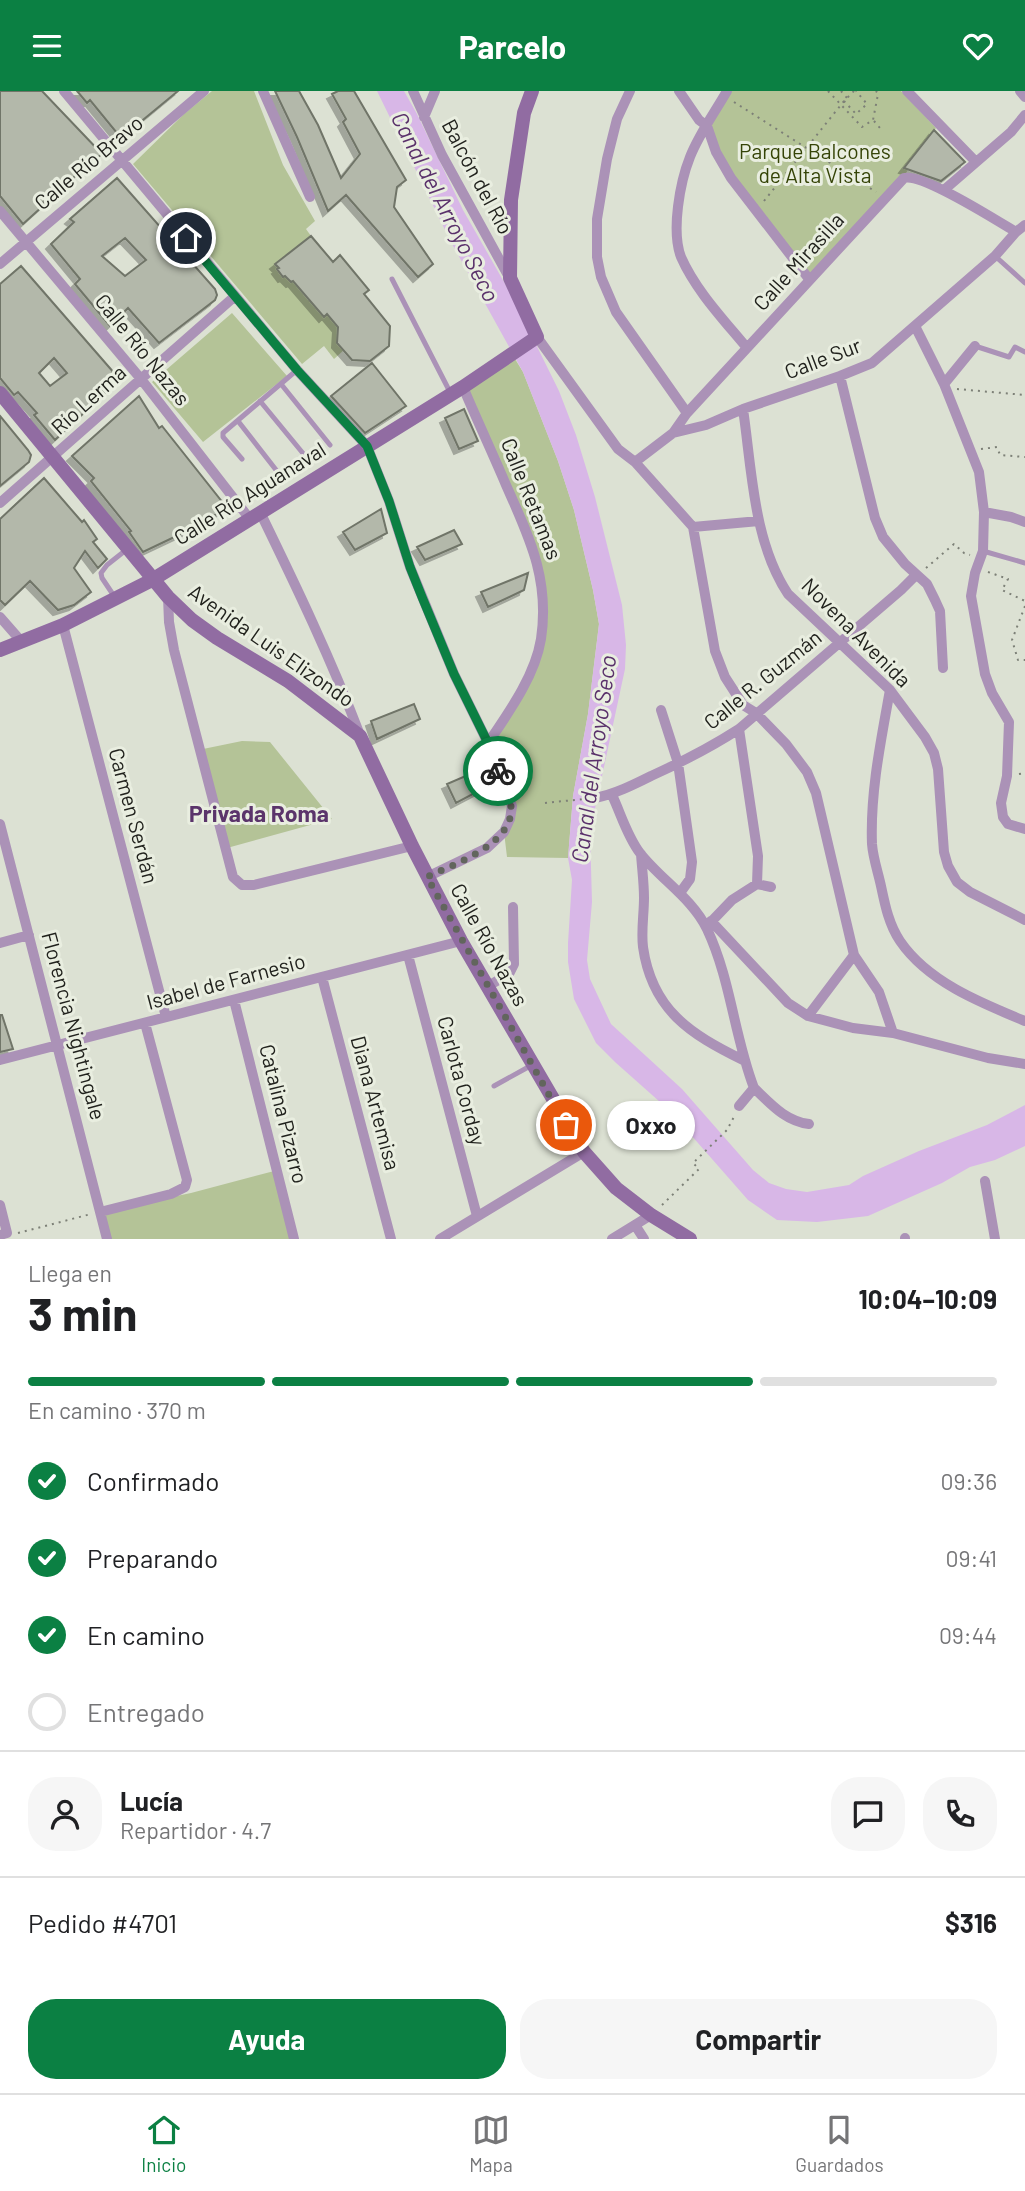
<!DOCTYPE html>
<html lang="es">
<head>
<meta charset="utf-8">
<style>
	body { margin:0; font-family:Barlow,sans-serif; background:#f6f6f6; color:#202124; height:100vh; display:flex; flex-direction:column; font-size:26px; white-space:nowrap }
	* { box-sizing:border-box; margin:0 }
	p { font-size:23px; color:#757577 }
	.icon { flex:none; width:38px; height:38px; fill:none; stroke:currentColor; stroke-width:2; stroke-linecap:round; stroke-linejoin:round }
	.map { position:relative; height:1148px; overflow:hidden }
	.sheet { display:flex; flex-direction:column; background:#fff; flex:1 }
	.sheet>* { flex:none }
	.pin { position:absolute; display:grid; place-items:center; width:60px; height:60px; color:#fff; margin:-30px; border:4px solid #fff; border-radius:50%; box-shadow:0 2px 7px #0007 }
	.courier { position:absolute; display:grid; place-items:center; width:70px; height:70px; margin:-35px; border:5px solid #0b8043; border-radius:50%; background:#fff; color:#222; box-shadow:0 2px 9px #0007 }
	.bubble { position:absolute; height:49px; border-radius:24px; background:#fff; box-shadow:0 2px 5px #0004; font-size:23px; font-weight:700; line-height:49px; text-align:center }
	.headline em { font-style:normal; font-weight:700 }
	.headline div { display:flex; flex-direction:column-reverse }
	.headline { display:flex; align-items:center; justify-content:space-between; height:119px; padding:0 28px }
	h1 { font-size:46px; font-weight:700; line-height:52px }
	.bar { display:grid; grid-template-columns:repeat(4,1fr); gap:10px 7px; align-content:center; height:84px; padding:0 28px }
	.bar i { height:9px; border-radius:5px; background:#e0e0e0 }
	.bar .selected { background:#0b8043 }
	.bar p { grid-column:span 4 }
	.line { display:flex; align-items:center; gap:18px; padding:0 28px; border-top:2px solid #e0e0e0 }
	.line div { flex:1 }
	.round { display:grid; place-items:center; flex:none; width:74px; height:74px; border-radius:28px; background:#f6f6f6 }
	ol { padding:0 28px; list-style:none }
	li { display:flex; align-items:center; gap:21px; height:77px }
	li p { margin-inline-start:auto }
	li .icon { padding:7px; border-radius:50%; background:#0b8043; color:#fff; stroke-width:4 }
	li:last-child { color:#757577 }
	li i { width:38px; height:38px; border:4px solid #e0e0e0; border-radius:50% }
	.cta { display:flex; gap:14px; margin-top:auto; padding:14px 28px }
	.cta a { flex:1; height:80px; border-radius:28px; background:#0b8043; color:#fff; font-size:28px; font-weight:700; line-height:80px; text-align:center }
	.cta a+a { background:#f6f6f6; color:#202124 }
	header { display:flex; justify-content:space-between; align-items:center; height:91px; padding:0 28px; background:#0b8043; color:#fff; font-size:32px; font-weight:700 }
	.dock { display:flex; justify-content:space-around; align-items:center; height:98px; border-top:2px solid #e0e0e0; background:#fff; font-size:19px; color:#757577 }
	.dock a { display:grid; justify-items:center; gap:4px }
	.dock .selected { color:#0b8043 }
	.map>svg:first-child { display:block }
</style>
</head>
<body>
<header><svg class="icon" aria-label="menu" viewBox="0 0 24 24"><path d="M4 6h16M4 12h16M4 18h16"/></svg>Parcelo<svg class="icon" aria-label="heart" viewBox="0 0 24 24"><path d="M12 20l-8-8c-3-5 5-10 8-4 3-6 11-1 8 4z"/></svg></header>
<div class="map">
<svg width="1025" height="1148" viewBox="0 0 1025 1148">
	<defs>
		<filter id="shadow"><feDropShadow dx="-5" dy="5" stdDeviation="0" flood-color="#0004"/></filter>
	</defs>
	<rect width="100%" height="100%" fill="#dce1d3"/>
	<path fill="#b4c397" d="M212,0H254L283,74L315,130L306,138L311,145L276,174L279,177L277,178L291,191L293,190L308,209L311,207L323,226L327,223L338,236L344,259L334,268L324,255L302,273L133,73L184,23Z
		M727,0H901L936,37L902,88L809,188L731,87L707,35Z
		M232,222L287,285L203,351L152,291Z
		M512,263L523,281L558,370L574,419L593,499L599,533L588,623L573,705L568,767L507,766L504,741L511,715L488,652L510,620L541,549V485L463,296Z
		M242,650L270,651L332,728L227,757L203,658Z
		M278,1079L295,1148H107L100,1121L191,1102Z"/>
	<path fill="#d8b7e7" d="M377,0H404L417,23L463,119L512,205L559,300L576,344L595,406L622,514L626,554L625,578L590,741L592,811L587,869L590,888L611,933L682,998L753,1079L769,1092L786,1098L807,1101L849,1094L863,1085L919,1060L987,1034L1025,1014V1055L995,1069L970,1076L942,1092L868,1125L817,1131L777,1129L748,1109L669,1019L615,971L596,952L574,908L568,871V852L572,789L568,767L573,705L588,623L599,533L593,499L574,419L558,370L523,281L451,151Z"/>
	<path fill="#b3b8aa" stroke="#707468" stroke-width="2" fill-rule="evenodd" filter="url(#shadow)" d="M0,0H42L102,63L42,112L44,114L23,133L0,105Z
		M77,0H178L121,47L90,9L87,12Z
		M275,0H299L318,34L341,87L360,63L343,31L346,28L332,3L338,0H354L406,89L397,96L394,116L433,173L418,186L346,104L328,120L297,46Z
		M934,39L965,71L941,90L904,77Z
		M117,87L215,198L217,204L215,209L159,252L128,217L110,235L75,193L80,188L51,153L74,131L70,128ZM125,147L146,169L125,185L102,165Z
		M311,145L333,171L340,164L369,199L364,203L390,235L389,255L370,270L352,269L337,252L338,236L327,223L324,226L293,190L291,191L285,185L283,186L277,178L279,177L275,173Z
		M21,175L115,283L100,296L105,302L55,349L34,324L37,322L18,301L14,304L0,287V193ZM54,267L67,282L50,295L39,282Z
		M372,272L406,315L365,342L331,305Z
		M139,305L159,337L162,335L227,417L187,440L143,461L129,441L131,440L91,390L94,387L72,365Z
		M464,318L478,350L459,358L445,327Z
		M0,325L28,359L31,364L29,371L0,395Z
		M44,387L82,431L84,429L97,448L93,451L107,468L98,477L85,460L74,477L91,501L74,514L58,519L30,490L5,514L0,509V428Z
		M381,418L387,442L355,459L343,441Z
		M454,439L462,453L425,469L417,456Z
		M528,482L524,499L488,516L481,501Z
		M414,613L420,628L377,648L371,630Z
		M484,677L490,694L456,712L447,693Z
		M0,924H2L13,958L0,961Z"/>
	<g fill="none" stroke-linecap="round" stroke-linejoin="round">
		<path stroke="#7d8077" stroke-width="2" stroke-dasharray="2 5" stroke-linecap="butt" d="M828,0L862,36L873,29L878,3L876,0
			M841,0L847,7
			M854,0L844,10L856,23L867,13L856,0
			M734,11L876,101
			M874,30L880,37
			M764,110L844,10
			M957,298L1025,304
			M981,358L997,356L1000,364L1025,366
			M926,477L954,453L964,462L970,464
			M988,481L1008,488L1002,499L1025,510
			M1025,515L1012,549L1018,569H1025
			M1019,683L1025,682
			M545,712L584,708
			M662,1114L699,1078L693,1072L727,1039L735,1024
			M18,1142L91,1123"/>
		<path stroke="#ab92b7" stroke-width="5" d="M995,165L1025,192
			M392,188L451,303
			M975,255L1009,266L1015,256L1025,261
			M281,293L330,354
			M260,310L306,366
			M238,330L280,384
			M242,368L223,346V342L297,279
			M983,460L1025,472
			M114,505L102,487L101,482L107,474L126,459
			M494,995L532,974"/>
		<path stroke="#ab92b7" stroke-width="10" d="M64,0L297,279L367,355L389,410L410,476L454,583L488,652L512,715L510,728L504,741L487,757L427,786
			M263,0L310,106
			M413,0L442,64L509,186
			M630,0L617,28L607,68L597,128V166L601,186L616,221L687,322
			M679,0L699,29L707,35L716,61L731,87L809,188
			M727,0C715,21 699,43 690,66C680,91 671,140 681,166C696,200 724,229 747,257
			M907,0L976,71
			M1020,0L1025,6
			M424,26L435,0
			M944,99L1011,41L1025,24
			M0,120L141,288L249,427
			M0,173L204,0
			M915,235L944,293L979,381L984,421L983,460L975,482L971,505L985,583L992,602L1009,631L1007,685L1001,712L1003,726L1008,733L1025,738
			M537,246L618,358L635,371L693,436L715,560L725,586L743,614L756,622L786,653L807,681L816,702L824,736L854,864L879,901L893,942
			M840,285L875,427L883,446L905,473L927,493L935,509L940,520L943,577
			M944,293L975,255
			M463,296C477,329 492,361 506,394C529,446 550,488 541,548C535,585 509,621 488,652
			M743,318C752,379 753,450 788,503L890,599L925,646L934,662L938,678L944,761L948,775L957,791L970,801L1025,829
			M673,342L706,334L743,318L840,285L872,272L995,165L1016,141L1025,134
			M635,371L673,342L687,322L904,87C922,82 996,129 1016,141
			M0,412L234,206
			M260,421C296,495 331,568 360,644
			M984,421L1011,426L1025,431
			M693,436L759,430
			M168,506L169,531L174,559L233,786L242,794H254L412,755
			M0,526L21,550
			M63,534L166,926
			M890,599C881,649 870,702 872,753C873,767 878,781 881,795C885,814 889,834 900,850C928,891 981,912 1025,930
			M661,619L678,672L692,771L690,788L680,802
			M739,638L758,765L757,793
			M612,704C621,723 627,745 640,762C660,788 692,807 707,838C731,889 734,945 754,997L739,1015
			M595,707C615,703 633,694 651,685C682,671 711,656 739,638L901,499L916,484
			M0,733L107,1148
			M641,763C642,778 644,792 644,807C644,823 641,840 643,856C652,919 690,943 743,969
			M711,830L788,912L808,925L853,937L893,942L988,967L1025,973
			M709,833L732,809L757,793L771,796
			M0,852L29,844
			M408,864L477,1125
			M322,886L391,1148
			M488,895L509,883L514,873L513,816
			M234,909L294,1148
			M808,925L854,864
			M0,969L461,850
			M754,997C771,1013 785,1030 809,1033
			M985,1090L995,1148
			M0,1114L7,1142L0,1144
			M100,1121L171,1103L185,1096L187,1089L145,932
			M635,1134L644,1148
			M905,1147V1148
			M440,1148L584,1061
			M612,1148L651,1124"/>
		<path stroke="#916ca2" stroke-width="14" d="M0,302L168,506L192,529L217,547L288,590L360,645L412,755L461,850L584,1061L616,1097L651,1124L690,1148
			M0,559L63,534L152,489L463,296L537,246L510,187L511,109L524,22L532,0"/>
	</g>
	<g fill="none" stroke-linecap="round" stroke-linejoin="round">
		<path stroke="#62655d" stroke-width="7" stroke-dasharray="0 12.6" d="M498,680C502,690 511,705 511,716C514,753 454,773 427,786L566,1034"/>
		<path stroke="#0b8043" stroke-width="9" d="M186,147L297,279L367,355L389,410L410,476L422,506L454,583L488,652L498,680"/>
	</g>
	<g text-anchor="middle" stroke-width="6" stroke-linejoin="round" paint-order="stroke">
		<g font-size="21" fill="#354407" stroke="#e9eee0">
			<text x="815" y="68">Parque Balcones<tspan x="815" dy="24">de Alta Vista</tspan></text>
		</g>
		<g font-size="21" fill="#21221d" stroke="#e9eee0">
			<text transform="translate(89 72) rotate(-40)" y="7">Calle Río Bravo</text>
			<text transform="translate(477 86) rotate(62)" y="7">Balcón del Río</text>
			<text transform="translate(799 171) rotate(-48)" y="7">Calle Mirasilla</text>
			<text transform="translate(142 259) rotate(51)" y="7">Calle Río Nazas</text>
			<text transform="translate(823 268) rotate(-21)" y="7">Calle Sur</text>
			<text transform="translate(89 309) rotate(-42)" y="7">Río Lerma</text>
			<text transform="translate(250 403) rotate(-32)" y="7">Calle Río Aguanaval</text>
			<text transform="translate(531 408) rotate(68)" y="7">Calle Retamas</text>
			<text transform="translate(856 542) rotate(45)" y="7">Novena Avenida</text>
			<text transform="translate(271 555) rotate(35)" y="7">Avenida Luis Elizondo</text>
			<text transform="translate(763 589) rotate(-39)" y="7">Calle R. Guzmán</text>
			<text transform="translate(133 725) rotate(75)" y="7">Carmen Serdán</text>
			<text transform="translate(489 854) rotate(61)" y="7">Calle Río Nazas</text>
			<text transform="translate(226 891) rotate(-15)" y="7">Isabel de Farnesio</text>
			<text transform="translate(73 935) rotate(75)" y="7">Florencia Nightingale</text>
			<text transform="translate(461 990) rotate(75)" y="7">Carlota Corday</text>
			<text transform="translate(375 1012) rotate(75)" y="7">Diana Artemisa</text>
			<text transform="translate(283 1023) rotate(76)" y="7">Catalina Pizarro</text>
		</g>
		<g font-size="23" font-style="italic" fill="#5a316b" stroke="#e9eee0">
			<text transform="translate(445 116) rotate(63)" y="8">Canal del Arroyo Seco</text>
			<text transform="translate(594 668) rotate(-82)" y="8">Canal del Arroyo Seco</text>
		</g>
		<g font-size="23" font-weight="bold" fill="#5b346b" stroke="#e9eee0">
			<text x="259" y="731">Privada Roma</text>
		</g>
	</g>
</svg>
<div class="pin" style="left:566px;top:1034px;background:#ea580c"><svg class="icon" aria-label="bag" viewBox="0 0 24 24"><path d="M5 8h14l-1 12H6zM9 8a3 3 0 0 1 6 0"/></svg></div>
<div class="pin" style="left:186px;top:147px;background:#1f2937"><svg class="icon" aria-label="home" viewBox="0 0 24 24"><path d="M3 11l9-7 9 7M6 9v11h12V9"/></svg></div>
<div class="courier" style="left:498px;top:680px"><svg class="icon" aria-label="bike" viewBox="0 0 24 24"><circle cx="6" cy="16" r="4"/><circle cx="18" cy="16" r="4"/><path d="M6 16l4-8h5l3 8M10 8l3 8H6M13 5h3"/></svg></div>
<div class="bubble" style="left:607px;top:1010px;width:88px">Oxxo</div>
</div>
<section class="sheet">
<div class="headline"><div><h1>3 min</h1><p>Llega en</p></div><em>10:04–10:09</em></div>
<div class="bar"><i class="selected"></i><i class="selected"></i><i class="selected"></i><i></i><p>En camino · 370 m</p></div>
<ol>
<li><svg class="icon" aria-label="check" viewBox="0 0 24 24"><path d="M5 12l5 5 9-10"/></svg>Confirmado<p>09:36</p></li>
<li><svg class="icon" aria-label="check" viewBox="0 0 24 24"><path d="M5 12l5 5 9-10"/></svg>Preparando<p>09:41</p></li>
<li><svg class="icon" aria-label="check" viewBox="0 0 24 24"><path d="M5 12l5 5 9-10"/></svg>En camino<p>09:44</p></li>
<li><i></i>Entregado</li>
</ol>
<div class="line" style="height:126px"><a class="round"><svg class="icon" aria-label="person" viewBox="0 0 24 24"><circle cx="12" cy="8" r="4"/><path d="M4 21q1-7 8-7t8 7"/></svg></a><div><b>Lucía</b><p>Repartidor · 4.7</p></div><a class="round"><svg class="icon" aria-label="chat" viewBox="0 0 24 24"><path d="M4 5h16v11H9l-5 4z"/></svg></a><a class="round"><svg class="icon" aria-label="phone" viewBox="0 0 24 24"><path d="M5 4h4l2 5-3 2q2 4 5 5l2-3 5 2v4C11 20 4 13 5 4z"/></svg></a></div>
<div class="line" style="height:91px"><div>Pedido #4701</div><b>$316</b></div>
<div class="cta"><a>Ayuda</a><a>Compartir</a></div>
</section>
<nav class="dock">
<a class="selected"><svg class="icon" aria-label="home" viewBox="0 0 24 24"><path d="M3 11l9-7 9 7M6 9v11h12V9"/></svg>Inicio</a>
<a><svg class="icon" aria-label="map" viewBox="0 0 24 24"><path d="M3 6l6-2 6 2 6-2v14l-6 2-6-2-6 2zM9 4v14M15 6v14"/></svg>Mapa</a>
<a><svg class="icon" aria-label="saved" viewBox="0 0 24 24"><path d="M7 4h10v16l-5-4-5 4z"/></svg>Guardados</a>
</nav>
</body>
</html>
